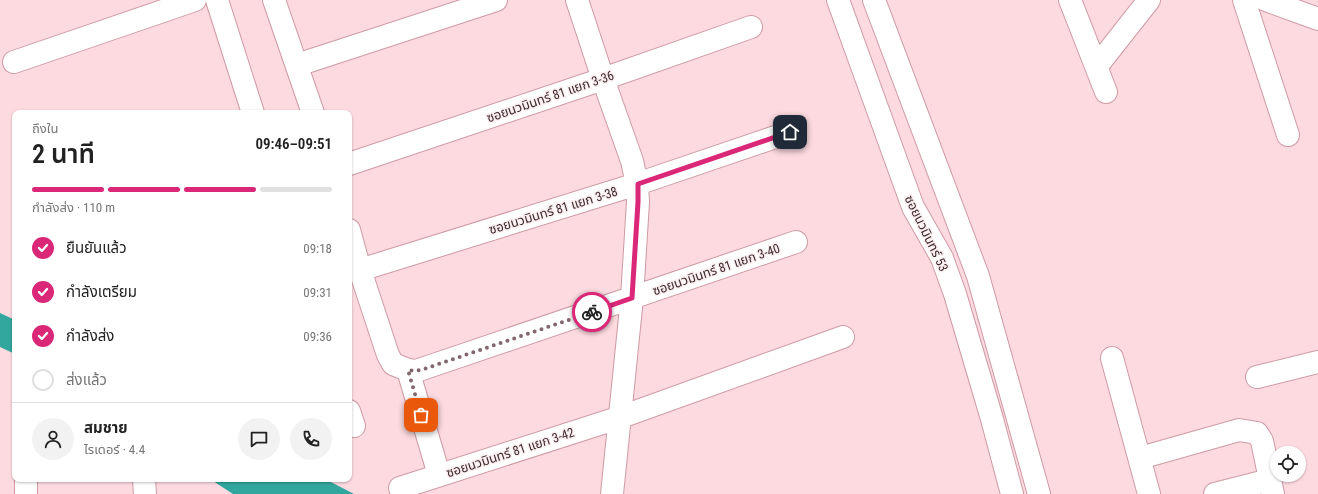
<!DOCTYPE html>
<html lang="th">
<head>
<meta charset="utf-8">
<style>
	body { margin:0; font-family:"Roboto Condensed","Noto Sans Thai",sans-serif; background:#f2f2f2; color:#222; height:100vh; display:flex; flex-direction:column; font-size:15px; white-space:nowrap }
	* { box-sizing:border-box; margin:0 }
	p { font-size:13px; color:#767676 }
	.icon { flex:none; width:22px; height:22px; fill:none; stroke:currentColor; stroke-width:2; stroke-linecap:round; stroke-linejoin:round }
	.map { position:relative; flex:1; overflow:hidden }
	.panel { position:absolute; left:12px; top:110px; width:340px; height:372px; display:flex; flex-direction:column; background:#fff; border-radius:8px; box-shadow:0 1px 3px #0004 }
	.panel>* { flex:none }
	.controls { position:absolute; left:1270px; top:446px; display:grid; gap:8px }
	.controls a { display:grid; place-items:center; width:36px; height:36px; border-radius:50%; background:#fff; box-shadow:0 1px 3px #0004; font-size:20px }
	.pin { position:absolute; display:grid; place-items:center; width:34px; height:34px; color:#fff; margin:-17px; border-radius:8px; box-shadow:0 2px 6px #0006 }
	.courier { position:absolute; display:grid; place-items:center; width:40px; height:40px; margin:-20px; border:3px solid #db2777; border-radius:50%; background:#fff; color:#222; box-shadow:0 1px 5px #0007 }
	.summary em { font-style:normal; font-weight:600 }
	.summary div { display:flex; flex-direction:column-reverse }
	.summary { display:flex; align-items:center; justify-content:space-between; height:68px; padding:0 20px }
	h1 { font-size:26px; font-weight:600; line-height:30px }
	.bar { display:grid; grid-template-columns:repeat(4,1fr); gap:6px 4px; align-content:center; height:48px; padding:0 20px }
	.bar i { height:5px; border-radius:3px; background:#e0e0e0 }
	.bar .current { background:#db2777 }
	.bar p { grid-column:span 4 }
	.line { display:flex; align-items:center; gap:10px; padding:0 20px; border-top:1px solid #e0e0e0 }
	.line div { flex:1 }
	.round { display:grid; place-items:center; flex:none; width:42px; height:42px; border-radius:21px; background:#f2f2f2 }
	ol { padding:0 20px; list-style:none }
	li { display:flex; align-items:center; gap:12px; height:44px }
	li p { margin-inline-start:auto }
	li .icon { padding:4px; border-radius:50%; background:#db2777; color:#fff; stroke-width:4 }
	li:last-child { color:#767676 }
	li i { width:22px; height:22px; border:2px solid #e0e0e0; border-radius:50% }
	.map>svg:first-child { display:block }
</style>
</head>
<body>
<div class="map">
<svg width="1318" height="494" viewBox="0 0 1318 494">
	<rect width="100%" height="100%" fill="#fcdae0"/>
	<path fill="#32a79d" d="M0,313L15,320V354L0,347Z
		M210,479H325L354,494H233Z"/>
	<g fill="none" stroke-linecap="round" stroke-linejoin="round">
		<g stroke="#cf9aa4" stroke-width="24">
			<path id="minor" d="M217,0L253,113
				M274,0L313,113
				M577,0L603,79L632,161L637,184L638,202L632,298L612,494
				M838,0L913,207L942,258L955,294L992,419L1012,494
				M874,0L978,276L1039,494
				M1070,0L1106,92
				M1244,0L1288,135
				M1266,0L1318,19
				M14,62L195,0
				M297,65L496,0
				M1097,66L1149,0
				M349,164L603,79L751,27
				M349,230L360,270L388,355L393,364L408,370L416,371L796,242
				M360,270L637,184L790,132
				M1112,358L1149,494
				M408,370L439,475
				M1257,377L1318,362
				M349,411L354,426
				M1140,458L1239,430L1257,433L1262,441L1273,494
				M144,479L145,494
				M400,488L621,417L843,337
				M26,494V479
				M1215,494L1270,480"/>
		</g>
		<use href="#minor" stroke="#fff" stroke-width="22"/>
	</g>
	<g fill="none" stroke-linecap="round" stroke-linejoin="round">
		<path stroke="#82686d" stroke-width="4" stroke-dasharray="0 7.2" d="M421,415L408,370L416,371L424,369L592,312"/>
		<path stroke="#db2777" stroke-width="5" d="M592,312L632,298L638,202V184L790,132"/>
	</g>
	<g text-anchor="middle" stroke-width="3" stroke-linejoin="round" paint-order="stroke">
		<g font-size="13" fill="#402b2f" stroke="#faeef0">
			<text transform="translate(550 96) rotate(-19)" y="5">ซอยนวมินทร์ 81 แยก 3-36</text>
			<text transform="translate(553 210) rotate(-17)" y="5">ซอยนวมินทร์ 81 แยก 3-38</text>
			<text transform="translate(927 233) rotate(64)" y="5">ซอยนวมินทร์ 53</text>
			<text transform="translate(716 269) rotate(-19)" y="5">ซอยนวมินทร์ 81 แยก 3-40</text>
			<text transform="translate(510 452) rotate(-18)" y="5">ซอยนวมินทร์ 81 แยก 3-42</text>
		</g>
	</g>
</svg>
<div class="controls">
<a><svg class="icon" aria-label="locate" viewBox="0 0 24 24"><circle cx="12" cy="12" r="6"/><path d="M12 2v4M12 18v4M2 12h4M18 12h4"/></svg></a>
</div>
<div class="pin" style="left:421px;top:415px;background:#ea580c"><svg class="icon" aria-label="bag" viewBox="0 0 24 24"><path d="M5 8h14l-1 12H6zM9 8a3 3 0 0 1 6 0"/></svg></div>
<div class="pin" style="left:790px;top:132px;background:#1f2937"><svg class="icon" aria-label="home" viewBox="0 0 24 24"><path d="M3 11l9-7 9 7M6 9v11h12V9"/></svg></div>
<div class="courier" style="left:592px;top:312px"><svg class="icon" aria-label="bike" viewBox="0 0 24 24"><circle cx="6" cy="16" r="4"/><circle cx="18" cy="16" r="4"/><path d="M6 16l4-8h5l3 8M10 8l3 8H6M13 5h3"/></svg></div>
<section class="panel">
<div class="summary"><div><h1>2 นาที</h1><p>ถึงใน</p></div><em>09:46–09:51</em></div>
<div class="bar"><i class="current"></i><i class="current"></i><i class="current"></i><i></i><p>กำลังส่ง · 110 m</p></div>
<ol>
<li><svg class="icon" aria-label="check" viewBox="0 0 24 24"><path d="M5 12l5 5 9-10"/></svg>ยืนยันแล้ว<p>09:18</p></li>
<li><svg class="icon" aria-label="check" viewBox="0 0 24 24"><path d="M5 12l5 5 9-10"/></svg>กำลังเตรียม<p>09:31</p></li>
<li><svg class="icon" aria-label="check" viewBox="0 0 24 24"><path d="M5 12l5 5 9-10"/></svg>กำลังส่ง<p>09:36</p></li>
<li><i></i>ส่งแล้ว</li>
</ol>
<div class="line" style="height:72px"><a class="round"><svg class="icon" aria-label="person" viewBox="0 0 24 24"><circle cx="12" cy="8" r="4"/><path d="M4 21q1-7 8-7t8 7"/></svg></a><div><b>สมชาย</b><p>ไรเดอร์ · 4.4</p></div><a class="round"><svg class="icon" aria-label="chat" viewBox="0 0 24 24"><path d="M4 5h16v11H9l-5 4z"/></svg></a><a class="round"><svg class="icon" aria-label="phone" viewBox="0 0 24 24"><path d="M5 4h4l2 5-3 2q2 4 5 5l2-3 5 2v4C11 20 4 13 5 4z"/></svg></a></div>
</section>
</div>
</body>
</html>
